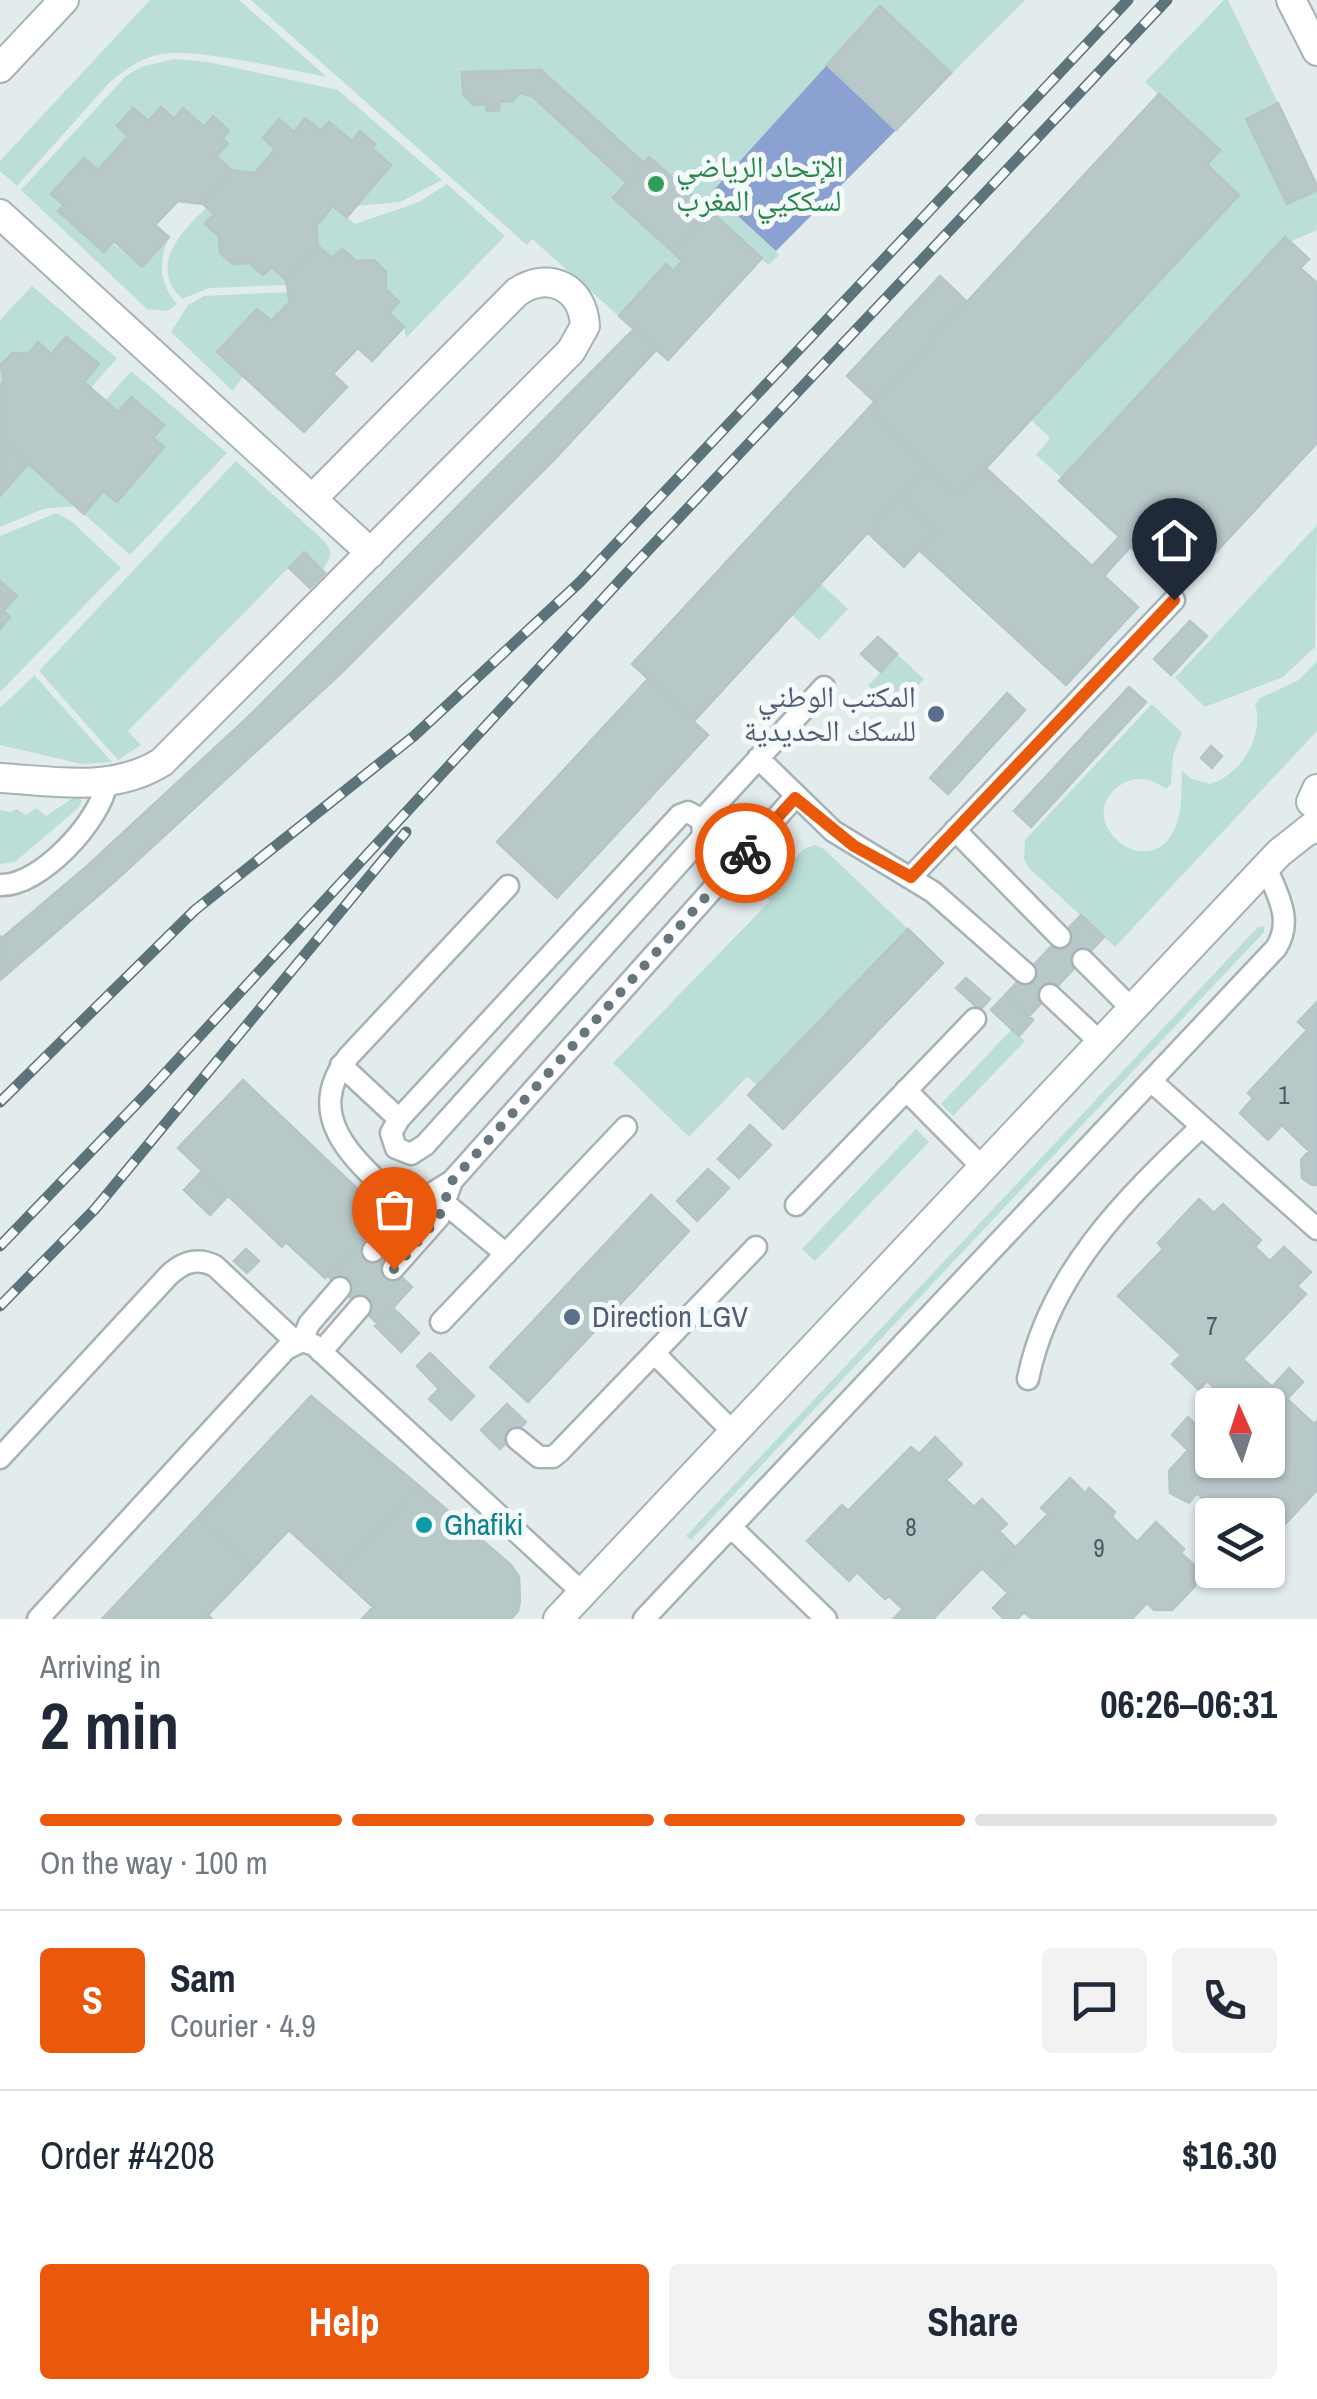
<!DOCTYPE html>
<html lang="en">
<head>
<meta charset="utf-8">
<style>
	body { margin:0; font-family:"Archivo Narrow","Noto Naskh Arabic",sans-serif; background:#f2f2f3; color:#1f2937; height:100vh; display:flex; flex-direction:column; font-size:38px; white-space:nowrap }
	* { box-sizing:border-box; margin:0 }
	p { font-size:32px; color:#747a83 }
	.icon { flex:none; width:55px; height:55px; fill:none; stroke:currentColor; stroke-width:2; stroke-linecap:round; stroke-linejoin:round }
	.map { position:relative; height:1619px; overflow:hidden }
	.details { display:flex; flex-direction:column; background:#fff; flex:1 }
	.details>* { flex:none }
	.needle { width:65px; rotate:357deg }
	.fabs { position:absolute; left:1195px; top:1388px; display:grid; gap:20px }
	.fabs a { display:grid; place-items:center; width:90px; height:90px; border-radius:10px; background:#fff; box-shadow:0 2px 8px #0004; font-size:50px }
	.pin { position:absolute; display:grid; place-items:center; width:85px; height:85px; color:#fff; margin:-102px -42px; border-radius:50% 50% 50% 0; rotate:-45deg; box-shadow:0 0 10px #0007 }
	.pin .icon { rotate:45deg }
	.courier { position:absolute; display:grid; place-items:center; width:100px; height:100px; margin:-50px; border:8px solid #ea580c; border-radius:50%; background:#fff; color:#222; box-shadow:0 2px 12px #0007 }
	.summary em { font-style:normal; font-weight:800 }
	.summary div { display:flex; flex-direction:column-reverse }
	.summary { display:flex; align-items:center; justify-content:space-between; height:170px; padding:0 40px }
	h1 { font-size:65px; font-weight:800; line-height:75px }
	.bar { display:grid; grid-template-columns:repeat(4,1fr); gap:15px 10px; align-content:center; height:120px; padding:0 40px }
	.bar i { height:12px; border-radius:8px; background:#e0e1e3 }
	.bar .current { background:#ea580c }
	.bar p { grid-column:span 4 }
	.line { display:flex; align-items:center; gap:25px; padding:0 40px; border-top:2px solid #e0e1e3 }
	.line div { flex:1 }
	.round { display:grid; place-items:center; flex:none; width:105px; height:105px; border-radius:10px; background:#f2f2f3 }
	.button { display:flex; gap:20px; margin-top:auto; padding:20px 40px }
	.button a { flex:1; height:115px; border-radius:10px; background:#ea580c; color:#fff; font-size:40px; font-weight:800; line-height:115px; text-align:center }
	.button a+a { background:#f2f2f3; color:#1f2937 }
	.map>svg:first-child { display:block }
</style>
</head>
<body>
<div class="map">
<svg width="1317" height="1619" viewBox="0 0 1317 1619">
	<rect width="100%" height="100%" fill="#e3eced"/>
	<path fill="#bcded8" d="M150,0H239L327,77C285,70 193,46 156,55C138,60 123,71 109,83L17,186L0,171V161Z
		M251,0H1025L776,251L779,255L769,265L761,259L668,360L532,239L527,245Z
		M1224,0H1228L1278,103L1246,119L1286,204L1317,190V230L1290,242L1285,237L1062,478L1036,455L1050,438L1031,420L1239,195L1207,165L1219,150L1145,82Z
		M174,59L208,62L338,90L442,180L400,202L356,206L391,165L372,148L375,144L360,131L352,141L329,122L321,131L305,119L294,132L279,119L263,138L275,149L255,172L231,170L216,156L227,144L222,138L228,131L212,117L204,127L184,109L174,119L161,107L98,170L83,158L51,194L142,267L169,237C158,262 159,283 177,304L167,311L147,309L21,190L126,76L141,67Z
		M447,184L505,236L406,338L404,326L389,313L399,302L386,289V272L374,260L356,261L342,249L332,258L318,246L316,226L333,206L355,224L419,202Z
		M207,207C226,226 210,244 233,264L250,263L263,275L272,267L286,280L287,285L209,288L182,299C148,265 181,232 207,207Z
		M32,286L117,358L91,388L84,382L98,363L66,337L51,354L38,342L28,354L12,353L1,365L4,381L0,386V320Z
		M288,292L290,302L271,321L257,309L217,351L243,376L233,391L171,332L188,305L204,296Z
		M131,371L227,453L130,555L84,514L103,491L117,502L164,447L105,401Z
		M236,461L323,540C334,552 331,558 322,570L304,552L128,731L141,745L118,760L39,671Z
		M28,464L74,506L43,509L0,527V496Z
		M56,513L71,521L121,568L0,692V629L10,617L3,611L16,596L0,581V536Z
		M1317,525L1315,647L1283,677L1205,707L1175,678Z
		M821,584L848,609L819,640L792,615Z
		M897,654L924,679L896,710L868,686Z
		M1317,661V731L1115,947L1029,868L1024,859L1025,840L1152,704L1182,733L1173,755L1171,784L1166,789C1153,779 1137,775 1122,784C1069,817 1145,885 1173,832C1183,814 1181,789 1182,770L1190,778L1209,784C1241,776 1265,735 1255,704L1260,698L1299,680Z
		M35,675V676L112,762L82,764L0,745V708Z
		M76,796L82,801L78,808L15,862L0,864V810L11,812L16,809L26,815L36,808L46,816Z
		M815,845L824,849L908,929L757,1085L747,1077L689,1137L613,1063L770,901L762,892L804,849Z
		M1264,926V932L691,1540L686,1536L1258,927Z
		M1012,1029L1025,1041L953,1116L941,1104Z
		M916,1129L929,1142L815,1261L802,1249Z"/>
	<path fill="#8ba1d2" d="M827,65L896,130L776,251L712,192Z"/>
	<path fill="#b8c7c8" stroke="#b6c5c7" stroke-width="2.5" d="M880,6L951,73L896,130L827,65Z
		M541,70L644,163L627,183L532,96L519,93L513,101L499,102V110L487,111L486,104L473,105L463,94L462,72Z
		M1159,94L1220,150L1207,165L1239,195L960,496L867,410Z
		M1278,103L1317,186V190L1287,204L1246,119Z
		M161,107L174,119L183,108L204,127L213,116L229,131L222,138L228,144L216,156L231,170L203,204L178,201L155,225L169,237L142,267L114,241L104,252L58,211L64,205L51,194L84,158L98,170L128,136L117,126L133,108L148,121Z
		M305,118L321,131L329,122L352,141L360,131L375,144L372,148L391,165L347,217L333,206L316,226L318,246L286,280L272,267L263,275L250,263L233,264L220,253L219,236L205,224L214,214L203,204L231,170L255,173L275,149L263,138L279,119L294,132Z
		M649,157L709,210L672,251L613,198Z
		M709,210L762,258L668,360L619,316L666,264L673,271L682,261L672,251Z
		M1285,237L1309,259L1300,268L1317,283V443L1179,592L1059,481Z
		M318,246L332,258L342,249L356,261L374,260L386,272V289L399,302L389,313L404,327L372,361L358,348L333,374L347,387L304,432L217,352L257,309L271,321L290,302L286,280Z
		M940,276L967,302L875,402L847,376Z
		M634,329L657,349L553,461L338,676L114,882L0,980V936L2,938L86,867L247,718Z
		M66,337L99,364L84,382L118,412L131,397L164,425L153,438L164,447L117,502L103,491L84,514L0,438V386L4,381L1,365L12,353L28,354L38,342L51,354Z
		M867,410L928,467L694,721L632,664Z
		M0,438L28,464L0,496Z
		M928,467L960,496L986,468L1092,566L1119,537L1130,547L1104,576L1138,607L1066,685L919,550L936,531L900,498Z
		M900,498L936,531L904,567L868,533Z
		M304,552L325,573L310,588L289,568Z
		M0,581L17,596L3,611L10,617L0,629Z
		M1190,621L1207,636L1171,675L1154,659Z
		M878,637L897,654L881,672L861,654Z
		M648,679L708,735L557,898L497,842Z
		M1129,687L1146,702L1031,827L1014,811Z
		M1007,693L1025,710L948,794L930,778Z
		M1211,746L1222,756L1212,768L1201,758Z
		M1081,915L1104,937L1029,1016L1006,994Z
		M908,929L943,963L783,1129L748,1095Z
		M966,978L990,999L980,1010L956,988Z
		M1006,994L1033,1020L1019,1036L991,1010Z
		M1317,1002V1185H1312L1302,1178L1301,1160L1309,1151L1282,1125L1268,1140L1240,1113L1253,1098L1248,1093L1307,1030L1298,1022Z
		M243,1080L385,1215L325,1278L286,1242L282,1247L178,1148Z
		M750,1125L771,1145L739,1178L718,1159Z
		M708,1169L729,1188L697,1221L677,1201Z
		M202,1171L228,1196L210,1215L184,1190Z
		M651,1195L689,1231L528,1402L490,1367Z
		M1199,1199L1214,1213L1223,1204L1261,1240L1255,1247L1270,1261L1284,1247L1311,1272L1297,1286L1306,1294L1243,1359L1252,1368L1224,1397L1207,1381L1199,1390L1172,1364L1181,1355L1118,1296L1163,1249L1158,1243Z
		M362,1239L412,1287L378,1324L327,1275Z
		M246,1249L259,1261L247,1273L234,1261Z
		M393,1308L419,1333L401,1352L375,1326Z
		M430,1353L474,1396L451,1420L429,1399L439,1389L417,1366Z
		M1252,1368L1272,1387L1289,1368L1303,1382L1287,1399L1314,1424L1317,1421V1490L1268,1542V1515H1212V1526L1201,1515L1210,1505L1197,1493L1189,1503L1170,1493L1169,1471L1188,1450L1172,1435L1188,1417L1197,1426L1212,1409V1460H1268V1405H1216Z
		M311,1396L418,1485L338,1575L289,1530L253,1568L197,1518Z
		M507,1404L526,1422L500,1449L481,1430Z
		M935,1437L962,1464L946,1480L974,1507L982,1499L1007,1524L999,1531L1015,1547L989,1575L982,1568L933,1619H893L903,1609L889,1596L885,1599L857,1572L849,1581L807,1541L842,1505L848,1511L911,1447L919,1454Z
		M1070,1478L1085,1493L1089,1488L1115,1512L1112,1517L1137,1542L1156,1522L1184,1549L1181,1553L1194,1565L1195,1586L1172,1610H1154L1147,1603L1132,1619H1032L1024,1612L1017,1619H1004L993,1608L1008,1593L989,1575L1048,1514L1041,1508Z
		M418,1485L511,1565L519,1577L520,1601L518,1611L511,1619H362L373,1607L338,1575Z
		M197,1518L253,1568L208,1615L212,1619H102Z"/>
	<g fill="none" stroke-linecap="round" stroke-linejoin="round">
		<g stroke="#a6b2b5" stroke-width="25">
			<path id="service" d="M758,758L833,831L933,892L1025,973
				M688,812L702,820L703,836L698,842L425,1145L411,1154L396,1148L391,1133L399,1119L680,815Z
				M702,820L824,687
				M955,830L1060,937
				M911,877L1174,600
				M0,885C40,887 101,820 107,782
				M1083,960L1132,1009
				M1050,995L1101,1043
				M341,1065L399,1119
				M1151,1081L1317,1229
				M906,1090L983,1168
				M436,1196L506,1254
				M796,1205L975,1019
				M409,1210C365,1168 298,1123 348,1057L508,886
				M373,1251L416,1203L452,1181L795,797
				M393,1269L439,1217L452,1181
				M441,1322L626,1127
				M302,1341L309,1324L340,1288
				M321,1352L360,1307
				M654,1353L734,1433
				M1028,1379C1049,1274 1125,1199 1200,1128
				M517,1439L539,1457H553L559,1452L756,1247
				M0,1458L169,1275C183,1262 197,1257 215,1266L296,1342
				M731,1527L826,1619
				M38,1619L286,1349L302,1341L314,1345L583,1593
				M644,1619L1276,948C1294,920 1277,894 1266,867"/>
		</g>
		<g stroke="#a6b2b5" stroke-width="32">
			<path id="minor" d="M0,214L371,553
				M0,778C55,781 113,793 162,762L571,351L585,326C583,288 550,270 517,292L312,499
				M558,1619L1279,853L1317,823"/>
		</g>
		<g stroke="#a6b2b5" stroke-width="32">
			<path id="tertiary" d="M1291,0L1317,51
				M0,68L64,0
				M1311,802L1317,789"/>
		</g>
		<g stroke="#a4b7bc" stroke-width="32">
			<path id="secondary" d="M1307,831L1317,828"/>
		</g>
		<use href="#service" stroke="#fff" stroke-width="20"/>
		<use href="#minor" stroke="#fff" stroke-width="28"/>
		<use href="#tertiary" stroke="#fff" stroke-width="28"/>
		<use href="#secondary" stroke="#fff" stroke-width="28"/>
		<g stroke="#5d737a" stroke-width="11">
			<path id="rail" d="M0,1102L195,910L414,736L580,582L1128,0
				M0,1246L147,1093L637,562L1167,0
				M0,1306L95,1209L406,832"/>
		</g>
		<use href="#rail" stroke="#f4f9f9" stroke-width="8" stroke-dasharray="22" stroke-linecap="butt"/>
	</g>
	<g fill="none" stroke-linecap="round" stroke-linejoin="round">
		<path stroke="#66767c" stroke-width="10" stroke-dasharray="0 18" d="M394,1269L439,1217L452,1181L745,853"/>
		<path stroke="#ea580c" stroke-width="12" d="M745,853L795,798L854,846L911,877L1174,600"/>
	</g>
	<circle fill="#2e9e5b" stroke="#f4f9f9" stroke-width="4" cx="656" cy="184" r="10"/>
	<g fill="#5c6f8a" stroke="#f4f9f9" stroke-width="4">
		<circle cx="936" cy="714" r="10"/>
		<circle cx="572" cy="1317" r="10"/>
	</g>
	<circle fill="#0f9aa8" stroke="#f4f9f9" stroke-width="4" cx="424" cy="1525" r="10"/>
	<g text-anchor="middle" stroke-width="10" stroke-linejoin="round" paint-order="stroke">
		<g font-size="25" fill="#485b61">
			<text x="1284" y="1104">1</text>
			<text x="1212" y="1335">7</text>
			<text x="911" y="1536">8</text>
			<text x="1099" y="1557">9</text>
		</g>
		<g font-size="30" fill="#27864d" stroke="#f4f9f9" text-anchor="start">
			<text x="676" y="177">الإتحاد الرياضي<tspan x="676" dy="34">لسككيي المغرب</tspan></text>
		</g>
		<g font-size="30" fill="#4e5e75" stroke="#f4f9f9" text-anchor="end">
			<text x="916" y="707">المكتب الوطني<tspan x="916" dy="34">للسكك الحديدية</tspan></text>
			<text x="592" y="1327" text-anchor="start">Direction LGV</text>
		</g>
		<g font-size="30" fill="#0d838f" stroke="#f4f9f9" text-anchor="start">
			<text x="444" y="1535">Ghafiki</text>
		</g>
	</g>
</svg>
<div class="fabs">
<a><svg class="needle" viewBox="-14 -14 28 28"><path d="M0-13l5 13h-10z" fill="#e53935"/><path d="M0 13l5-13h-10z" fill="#747a83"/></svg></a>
<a><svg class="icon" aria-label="layers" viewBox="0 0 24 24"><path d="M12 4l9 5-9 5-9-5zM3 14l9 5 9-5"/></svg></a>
</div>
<div class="pin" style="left:394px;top:1269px;background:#ea580c"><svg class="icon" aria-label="bag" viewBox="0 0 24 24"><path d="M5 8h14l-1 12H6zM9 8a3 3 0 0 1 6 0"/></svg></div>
<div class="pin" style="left:1174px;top:600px;background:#1f2937"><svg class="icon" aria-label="home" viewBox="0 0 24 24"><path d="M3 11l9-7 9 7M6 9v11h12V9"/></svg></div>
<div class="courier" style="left:745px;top:853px"><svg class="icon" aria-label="bike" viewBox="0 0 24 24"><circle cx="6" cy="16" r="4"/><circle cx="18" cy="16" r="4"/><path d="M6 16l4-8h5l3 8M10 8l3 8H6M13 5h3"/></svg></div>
</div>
<section class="details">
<div class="summary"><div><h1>2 min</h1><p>Arriving in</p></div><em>06:26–06:31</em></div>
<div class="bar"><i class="current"></i><i class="current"></i><i class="current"></i><i></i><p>On the way · 100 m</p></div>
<div class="line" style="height:180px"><b class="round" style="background:#ea580c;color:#fff">S</b><div><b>Sam</b><p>Courier · 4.9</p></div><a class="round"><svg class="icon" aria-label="chat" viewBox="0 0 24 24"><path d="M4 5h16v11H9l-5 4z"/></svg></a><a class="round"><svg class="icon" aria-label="phone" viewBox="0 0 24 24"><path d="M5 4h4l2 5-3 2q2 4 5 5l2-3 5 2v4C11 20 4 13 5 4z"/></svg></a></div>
<div class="line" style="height:130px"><div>Order #4208</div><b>$16.30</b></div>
<div class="button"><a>Help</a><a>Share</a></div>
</section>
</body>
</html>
